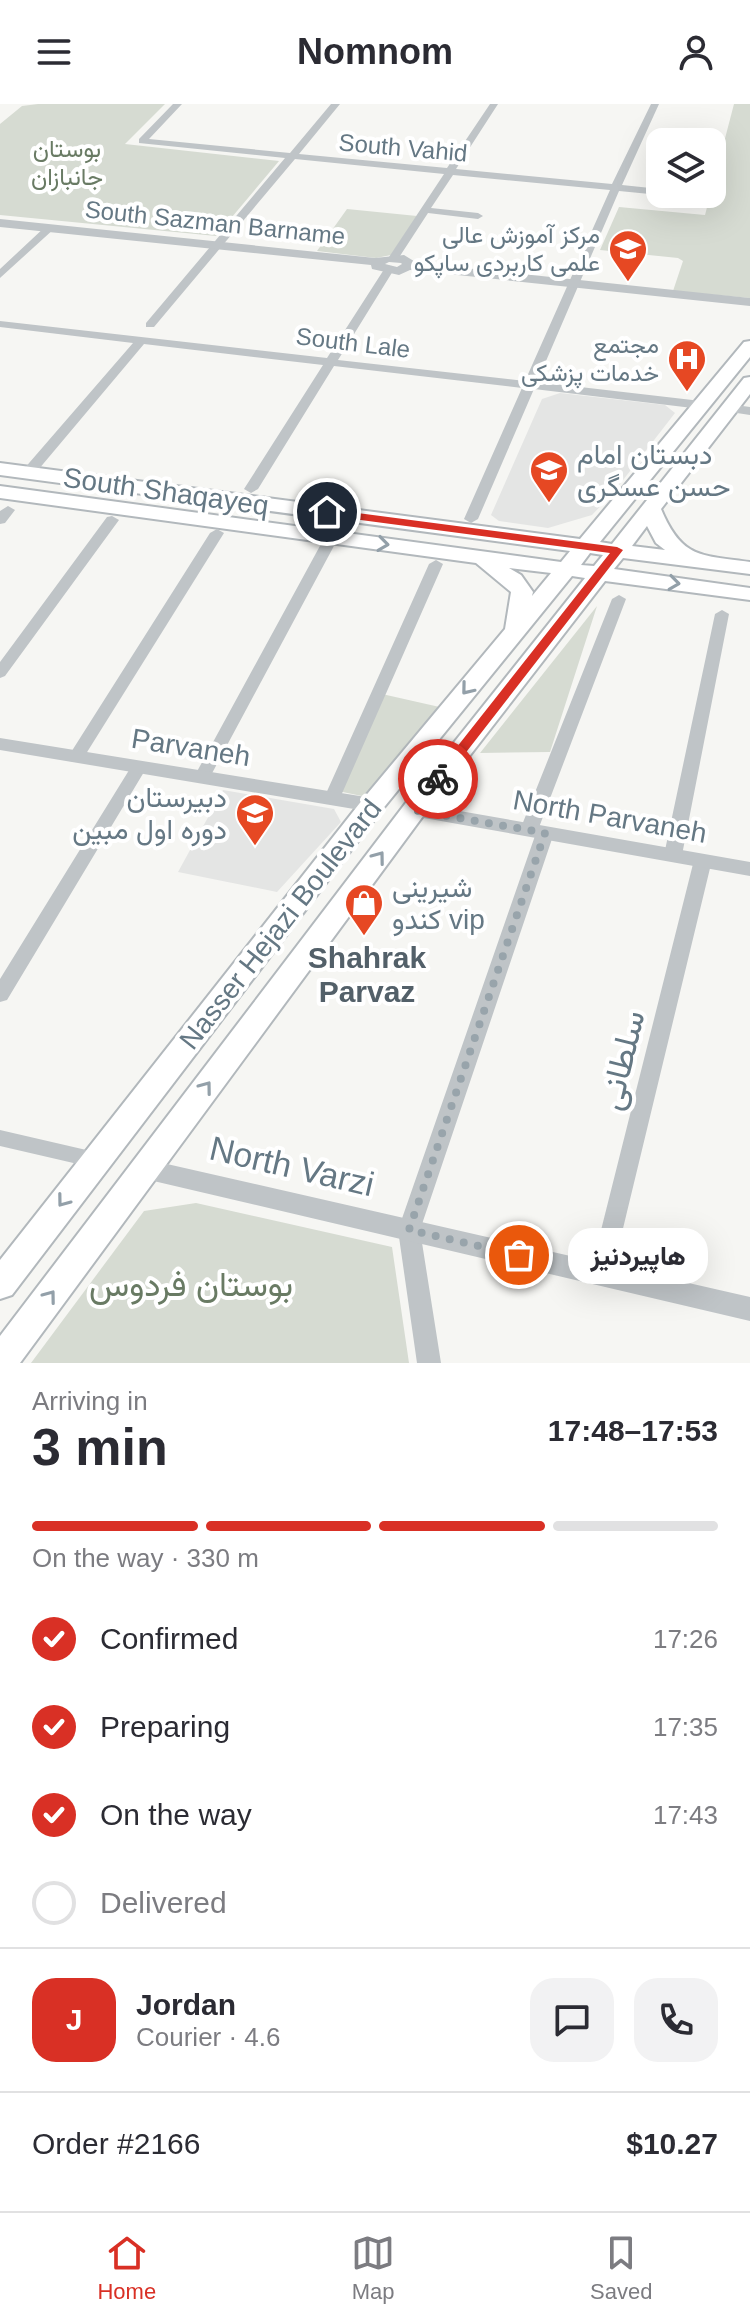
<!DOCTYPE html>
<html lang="en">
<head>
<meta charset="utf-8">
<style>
	body { margin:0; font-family:Arial,Vazirmatn,sans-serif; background:#f2f2f3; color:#2b2b33; height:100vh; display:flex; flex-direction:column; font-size:30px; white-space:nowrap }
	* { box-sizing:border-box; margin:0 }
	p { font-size:26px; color:#7c7c81 }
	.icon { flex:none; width:44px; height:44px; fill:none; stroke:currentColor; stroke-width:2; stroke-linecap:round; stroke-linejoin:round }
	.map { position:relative; height:1259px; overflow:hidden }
	.panel { display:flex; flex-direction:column; background:#fff; flex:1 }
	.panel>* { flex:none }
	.tools { position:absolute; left:646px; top:24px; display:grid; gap:16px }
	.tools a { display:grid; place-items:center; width:80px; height:80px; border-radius:16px; background:#fff; box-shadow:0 8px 32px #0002; font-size:40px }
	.pin { position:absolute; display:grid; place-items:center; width:68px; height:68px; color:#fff; margin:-34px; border:4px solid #fff; border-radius:50%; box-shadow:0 2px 8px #0007 }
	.courier { position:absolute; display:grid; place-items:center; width:80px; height:80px; margin:-40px; border:6px solid #d93025; border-radius:50%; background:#fff; color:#222; box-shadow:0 2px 10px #0007 }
	.bubble { position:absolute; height:56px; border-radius:24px; background:#fff; box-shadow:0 8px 32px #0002; font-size:26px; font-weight:800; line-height:56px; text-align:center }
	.headline em { font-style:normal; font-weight:800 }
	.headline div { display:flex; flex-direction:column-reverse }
	.headline { display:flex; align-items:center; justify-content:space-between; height:136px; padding:0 32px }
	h1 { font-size:52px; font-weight:800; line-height:60px }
	.bar { display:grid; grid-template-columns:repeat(4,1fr); gap:12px 8px; align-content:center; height:96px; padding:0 32px }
	.bar i { height:10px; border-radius:6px; background:#e1e1e2 }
	.bar .current { background:#d93025 }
	.bar p { grid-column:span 4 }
	.line { display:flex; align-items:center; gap:20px; padding:0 32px; border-top:2px solid #e1e1e2 }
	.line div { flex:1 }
	.round { display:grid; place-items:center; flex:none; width:84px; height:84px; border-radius:24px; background:#f2f2f3 }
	ol { padding:0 32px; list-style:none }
	li { display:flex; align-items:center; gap:24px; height:88px }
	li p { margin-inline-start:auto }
	li .icon { padding:8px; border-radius:50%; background:#d93025; color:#fff; stroke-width:4 }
	li:last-child { color:#7c7c81 }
	li i { width:44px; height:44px; border:4px solid #e1e1e2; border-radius:50% }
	header { display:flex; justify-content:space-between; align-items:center; height:104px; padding:0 32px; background:#fff; font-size:36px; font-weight:800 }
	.dock { display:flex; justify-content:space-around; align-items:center; height:112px; border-top:2px solid #e1e1e2; background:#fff; font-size:22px; color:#7c7c81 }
	.dock a { display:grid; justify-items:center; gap:4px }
	.dock .current { color:#d93025 }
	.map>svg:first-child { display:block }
</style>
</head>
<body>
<header><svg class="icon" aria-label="menu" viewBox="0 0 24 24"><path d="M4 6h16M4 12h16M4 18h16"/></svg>Nomnom<svg class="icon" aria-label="person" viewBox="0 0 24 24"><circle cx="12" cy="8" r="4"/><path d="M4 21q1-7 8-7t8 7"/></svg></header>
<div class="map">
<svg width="750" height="1259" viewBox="0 0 750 1259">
	<rect width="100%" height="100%" fill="#f6f6f3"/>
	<path fill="#e4e5e4" d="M560,289L665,301L675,309L613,389L592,411L548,424L499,417L491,411L542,295Z
		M223,686L334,705L341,718L277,788L178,768Z"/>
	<path fill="#d6dbd2" d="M38,0H165L125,40L279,57L216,132L0,111V20L22,2Z
		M734,0H750V194L673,187L683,157L678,154L600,146L619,103L705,111Z
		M347,105L417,112L391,151L376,154L317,147Z
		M597,502L550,648L480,649Z
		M382,590L444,604L376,695L338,687Z
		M196,1099L392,1143L409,1259H31L144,1107Z"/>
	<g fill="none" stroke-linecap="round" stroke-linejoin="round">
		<g stroke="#b2b8bc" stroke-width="4">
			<path id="secondary" d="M750,237V253L600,438L612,440L744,274L750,273V290L661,405C682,455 701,451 750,458V470L623,454L614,465L750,484V496L605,477L423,712L20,1259H0V1232L405,700L585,474L572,472L381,707L12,1191L0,1195V1156L363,695L505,525L511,488L476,459L0,394V382L561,458L570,447L0,371V359L580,435L744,238ZM647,422L656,439L665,446L632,442ZM590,449L603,451L594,462L581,461ZM509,464L551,469L532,492L533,488L521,471Z"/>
		</g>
		<path fill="#bfc4c7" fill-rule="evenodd" d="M173,0H182L149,35L290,49L331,0H340L299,50L447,64L490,0H498L456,65L612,80L651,0H659L622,81L660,85V90H664L660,91L619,87L537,278L701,297L707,301L701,305L534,285L478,415L471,419L464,415L522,284L334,262L258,385L251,389L244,385L323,261L144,240L33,372H23V366L133,239L0,223V217L327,254L383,167L388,164L393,167L338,256L525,277L610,86L453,71L431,104L478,109L483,112L478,115L428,109L398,155L394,156L389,153L444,70L295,55L154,223H146V219L285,54L139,39V35Z
			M681,90H700L701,91L696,94Z
			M46,122L55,124L0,174V165Z
			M728,300L750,303V311L724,307V301Z
			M8,402L15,406L5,419L0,420V407Z
			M112,412L119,416L5,572L0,574V558L107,413Z
			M217,425L224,429L84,653L76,658L70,657L68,653L210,429Z
			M328,436L335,440L210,673L202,678L196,677L194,673L321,440Z
			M436,456L443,460L340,694L332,699L326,698L324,694L429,460Z
			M619,491L626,495L538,726L535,730H523L520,726L612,495Z
			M722,506L729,510L682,751L673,757L664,751L715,510Z
			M139,658L147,663L7,896L0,898V875L131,663Z
			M545,723L554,729L420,1126L441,1259H417L398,1126L536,729Z
			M703,750L712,756L612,1170L609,1176L601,1179L593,1176L590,1170L694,756Z
			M0,1026L95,1048L102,1050L105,1056L102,1062L95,1064L0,1042Z"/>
		<path fill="#bfc4c7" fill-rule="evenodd" d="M0,115L375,154L404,151L417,159L750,194V202L410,166L399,171L372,165L371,161L0,123ZM389,158L401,159L402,160L397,163L385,160Z
			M0,634L372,694L383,701L372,708L0,646Z
			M414,699L750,758V772L407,711L403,706L407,701Z
			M145,1055L750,1193V1217L145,1075L136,1072L132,1065L136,1058Z"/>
		<use href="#secondary" fill="#fff" fill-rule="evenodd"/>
	</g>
	<defs><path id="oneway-chevron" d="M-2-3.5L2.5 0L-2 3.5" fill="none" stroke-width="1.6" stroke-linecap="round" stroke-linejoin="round" transform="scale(2)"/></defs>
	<g stroke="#93a0a9">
		<use href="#oneway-chevron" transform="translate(383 440) rotate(8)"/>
		<use href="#oneway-chevron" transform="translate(674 479) rotate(8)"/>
		<use href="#oneway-chevron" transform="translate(467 585) rotate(129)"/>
		<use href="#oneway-chevron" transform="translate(379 753) rotate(-53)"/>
		<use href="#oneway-chevron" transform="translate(206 983) rotate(-53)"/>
		<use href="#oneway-chevron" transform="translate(63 1097) rotate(127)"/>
		<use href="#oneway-chevron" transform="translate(50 1192) rotate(-53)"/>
	</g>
	<path fill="#d93025" d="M327,405L617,443L623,446L443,678H434V672L610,449L323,411L322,408Z"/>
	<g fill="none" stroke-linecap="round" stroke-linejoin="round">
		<path stroke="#98a4ab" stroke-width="8" stroke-dasharray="0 14.4" d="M438,675L414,706L545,729L409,1126L519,1151"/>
	</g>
	<defs>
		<g id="university-pin" transform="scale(2)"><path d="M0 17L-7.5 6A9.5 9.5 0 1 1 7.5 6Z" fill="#e64823" stroke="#fff"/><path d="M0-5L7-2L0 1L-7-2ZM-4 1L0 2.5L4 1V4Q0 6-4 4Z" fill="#fff"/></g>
		<g id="hospital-pin" transform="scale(2)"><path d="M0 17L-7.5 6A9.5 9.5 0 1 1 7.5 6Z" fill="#e64823" stroke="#fff"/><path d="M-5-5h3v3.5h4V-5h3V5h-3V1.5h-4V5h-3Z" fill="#fff"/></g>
		<g id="school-pin" transform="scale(2)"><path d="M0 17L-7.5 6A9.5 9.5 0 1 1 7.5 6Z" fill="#e64823" stroke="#fff"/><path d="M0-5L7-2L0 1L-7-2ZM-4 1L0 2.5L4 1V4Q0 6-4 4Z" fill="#fff"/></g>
		<g id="shop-pin" transform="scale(2)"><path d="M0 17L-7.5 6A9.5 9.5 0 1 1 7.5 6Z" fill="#e64823" stroke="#fff"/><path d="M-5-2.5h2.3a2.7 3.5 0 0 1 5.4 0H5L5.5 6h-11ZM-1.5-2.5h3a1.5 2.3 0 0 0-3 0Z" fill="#fff"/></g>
	</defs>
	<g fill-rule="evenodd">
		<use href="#university-pin" x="628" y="145"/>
		<use href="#hospital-pin" x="687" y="255"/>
		<use href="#school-pin" x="549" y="366"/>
		<use href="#school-pin" x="255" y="709"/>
		<use href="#shop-pin" x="364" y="799"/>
	</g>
	<g text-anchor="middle" stroke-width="8" stroke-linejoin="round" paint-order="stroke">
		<g font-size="24" fill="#657884" stroke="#fff">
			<text transform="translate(403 44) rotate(5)" y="8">South Vahid</text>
			<text transform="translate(215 119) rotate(6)" y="8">South Sazman Barname</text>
			<text transform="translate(353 239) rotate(7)" y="8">South Lale</text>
		</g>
		<g font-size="24" fill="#697b64" stroke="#fff">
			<text x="67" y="53">بوستان<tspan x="67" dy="28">جانبازان</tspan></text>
		</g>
		<g font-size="24" fill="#657884" stroke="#fff" text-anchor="end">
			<text x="600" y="139">مرکز آموزش عالی<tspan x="600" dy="28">علمی کاربردی ساپکو</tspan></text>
			<text x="659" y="249">مجتمع<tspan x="659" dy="28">خدمات پزشکی</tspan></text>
		</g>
		<g font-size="28" fill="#657884" stroke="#fff" text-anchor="start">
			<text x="577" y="360">دبستان امام<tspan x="577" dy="32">حسن عسگری</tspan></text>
			<text x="227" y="703" text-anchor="end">دبیرستان<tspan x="227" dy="32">دوره اول مبین</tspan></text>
			<text x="392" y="793">شیرینی<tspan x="392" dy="32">کندو vip</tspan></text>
		</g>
		<g font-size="28" fill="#657884" stroke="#fff">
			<text transform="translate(166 387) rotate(8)" y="10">South Shaqayeq</text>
			<text transform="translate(191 643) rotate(9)" y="10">Parvaneh</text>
			<text transform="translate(610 712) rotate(10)" y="10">North Parvaneh</text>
			<text transform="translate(280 820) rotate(-52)" y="10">Nasser Hejazi Boulevard</text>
		</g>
		<g font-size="30" font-weight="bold" fill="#536069" stroke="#fff">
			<text x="367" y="864">Shahrak<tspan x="367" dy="34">Parvaz</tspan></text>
		</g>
		<g font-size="34" fill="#657884" stroke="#fff">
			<text transform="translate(621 956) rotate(-76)" y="12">سلطانی</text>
			<text transform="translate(292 1062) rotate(13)" y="12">North Varzi</text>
		</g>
		<g font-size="34" fill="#697b64" stroke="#fff">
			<text x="191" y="1192">بوستان فردوس</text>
		</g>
	</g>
</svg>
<div class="tools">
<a><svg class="icon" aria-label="layers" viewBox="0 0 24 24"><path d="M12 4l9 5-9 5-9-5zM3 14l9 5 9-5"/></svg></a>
</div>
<div class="pin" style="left:519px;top:1151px;background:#ea580c"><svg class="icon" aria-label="bag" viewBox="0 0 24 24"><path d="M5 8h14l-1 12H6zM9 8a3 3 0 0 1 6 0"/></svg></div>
<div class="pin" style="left:327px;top:408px;background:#1f2937"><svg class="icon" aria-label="home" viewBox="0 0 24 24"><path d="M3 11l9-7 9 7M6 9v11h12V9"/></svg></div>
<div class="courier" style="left:438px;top:675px"><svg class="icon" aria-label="bike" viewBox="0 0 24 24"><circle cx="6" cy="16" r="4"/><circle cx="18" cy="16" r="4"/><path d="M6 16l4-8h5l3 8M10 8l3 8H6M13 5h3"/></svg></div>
<div class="bubble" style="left:568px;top:1124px;width:140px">هاپیردنیز</div>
</div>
<section class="panel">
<div class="headline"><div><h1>3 min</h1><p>Arriving in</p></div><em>17:48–17:53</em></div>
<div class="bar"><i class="current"></i><i class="current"></i><i class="current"></i><i></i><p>On the way · 330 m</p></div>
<ol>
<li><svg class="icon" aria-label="check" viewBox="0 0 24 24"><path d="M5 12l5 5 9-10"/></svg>Confirmed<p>17:26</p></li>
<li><svg class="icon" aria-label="check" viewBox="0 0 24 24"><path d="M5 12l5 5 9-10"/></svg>Preparing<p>17:35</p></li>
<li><svg class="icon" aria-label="check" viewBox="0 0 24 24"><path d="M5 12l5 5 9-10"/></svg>On the way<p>17:43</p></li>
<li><i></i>Delivered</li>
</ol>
<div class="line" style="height:144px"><b class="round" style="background:#d93025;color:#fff">J</b><div><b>Jordan</b><p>Courier · 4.6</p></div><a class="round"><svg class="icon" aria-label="chat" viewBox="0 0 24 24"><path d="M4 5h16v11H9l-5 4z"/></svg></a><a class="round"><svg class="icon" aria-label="phone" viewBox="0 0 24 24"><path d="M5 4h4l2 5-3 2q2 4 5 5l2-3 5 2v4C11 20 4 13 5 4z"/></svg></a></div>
<div class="line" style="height:104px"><div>Order #2166</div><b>$10.27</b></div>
</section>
<nav class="dock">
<a class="current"><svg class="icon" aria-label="home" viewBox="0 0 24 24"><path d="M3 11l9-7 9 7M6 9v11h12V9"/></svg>Home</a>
<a><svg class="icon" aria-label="map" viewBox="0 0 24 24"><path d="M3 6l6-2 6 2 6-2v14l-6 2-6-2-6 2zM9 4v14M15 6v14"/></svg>Map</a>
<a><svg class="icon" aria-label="saved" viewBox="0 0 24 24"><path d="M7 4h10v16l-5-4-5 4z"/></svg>Saved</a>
</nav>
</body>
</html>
